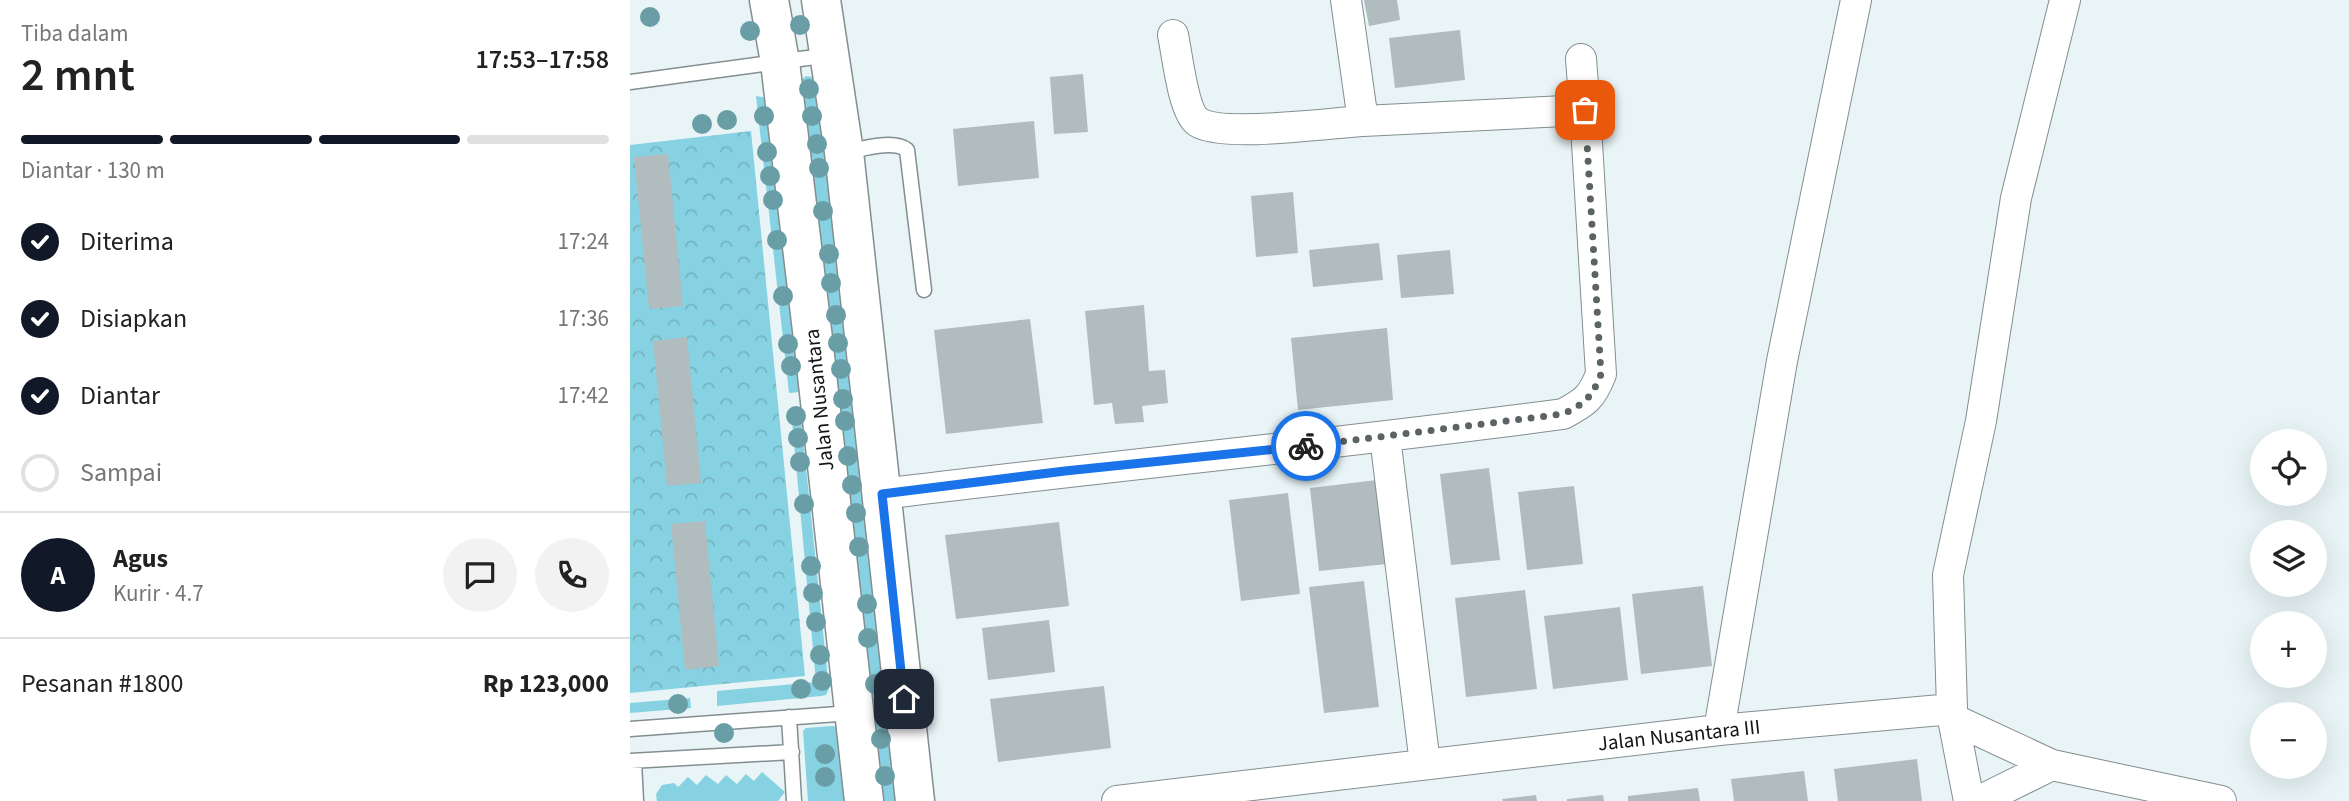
<!DOCTYPE html>
<html lang="id">
<head>
<meta charset="utf-8">
<style>
	body { margin:0; font-family:"Source Sans 3",sans-serif; background:#f2f2f2; color:#222; height:100vh; display:flex; flex-direction:column; font-size:26px; white-space:nowrap }
	* { box-sizing:border-box; margin:0 }
	p { font-size:23px; color:#767676 }
	.icon { flex:none; width:38px; height:38px; fill:none; stroke:currentColor; stroke-width:2; stroke-linecap:round; stroke-linejoin:round }
	.map { position:relative; flex:1; overflow:hidden }
	.panel { display:flex; flex-direction:column; background:#fff; width:630px }
	.panel>* { flex:none }
	.tools { position:absolute; left:1620px; top:429px; display:grid; gap:14px }
	.tools a { display:grid; place-items:center; width:77px; height:77px; border-radius:50%; background:#fff; box-shadow:0 7px 28px #0002; font-size:35px }
	.pin { position:absolute; display:grid; place-items:center; width:60px; height:60px; color:#fff; margin:-30px; border-radius:14px; box-shadow:0 4px 10px #0006 }
	.courier { position:absolute; display:grid; place-items:center; width:70px; height:70px; margin:-35px; border:5px solid #1a73e8; border-radius:50%; background:#fff; color:#222; box-shadow:0 2px 9px #0007 }
	.headline em { font-style:normal; font-weight:600 }
	.headline div { display:flex; flex-direction:column-reverse }
	.headline { display:flex; align-items:center; justify-content:space-between; height:119px; padding:0 21px }
	h1 { font-size:46px; font-weight:600; line-height:52px }
	.bar { display:grid; grid-template-columns:repeat(4,1fr); gap:10px 7px; align-content:center; height:84px; padding:0 21px }
	.bar i { height:9px; border-radius:5px; background:#e0e0e0 }
	.bar .selected { background:#111827 }
	.bar p { grid-column:span 4 }
	.line { display:flex; align-items:center; gap:18px; padding:0 21px; border-top:2px solid #e0e0e0 }
	.line div { flex:1 }
	.round { display:grid; place-items:center; flex:none; width:74px; height:74px; border-radius:37px; background:#f2f2f2 }
	ol { padding:0 21px; list-style:none }
	li { display:flex; align-items:center; gap:21px; height:77px }
	li p { margin-inline-start:auto }
	li .icon { padding:7px; border-radius:50%; background:#111827; color:#fff; stroke-width:4 }
	li:last-child { color:#767676 }
	li i { width:38px; height:38px; border:4px solid #e0e0e0; border-radius:50% }
	main { display:flex; flex:1; min-height:0 }
	.map>svg:first-child { display:block }
</style>
</head>
<body>
<main>
<section class="panel">
<div class="headline"><div><h1>2 mnt</h1><p>Tiba dalam</p></div><em>17:53–17:58</em></div>
<div class="bar"><i class="selected"></i><i class="selected"></i><i class="selected"></i><i></i><p>Diantar · 130 m</p></div>
<ol>
<li><svg class="icon" aria-label="check" viewBox="0 0 24 24"><path d="M5 12l5 5 9-10"/></svg>Diterima<p>17:24</p></li>
<li><svg class="icon" aria-label="check" viewBox="0 0 24 24"><path d="M5 12l5 5 9-10"/></svg>Disiapkan<p>17:36</p></li>
<li><svg class="icon" aria-label="check" viewBox="0 0 24 24"><path d="M5 12l5 5 9-10"/></svg>Diantar<p>17:42</p></li>
<li><i></i>Sampai</li>
</ol>
<div class="line" style="height:126px"><b class="round" style="background:#111827;color:#fff">A</b><div><b>Agus</b><p>Kurir · 4.7</p></div><a class="round"><svg class="icon" aria-label="chat" viewBox="0 0 24 24"><path d="M4 5h16v11H9l-5 4z"/></svg></a><a class="round"><svg class="icon" aria-label="phone" viewBox="0 0 24 24"><path d="M5 4h4l2 5-3 2q2 4 5 5l2-3 5 2v4C11 20 4 13 5 4z"/></svg></a></div>
<div class="line" style="height:91px"><div>Pesanan #1800</div><b>Rp 123,000</b></div>
</section>
<div class="map">
<svg width="1719" height="801" viewBox="0 0 1719 801">
	<defs>
		<pattern id="park-crowns" width="20" height="18" patternUnits="userSpaceOnUse" patternTransform="scale(1.75)"><rect width="20" height="18" fill="#87d2e2"/><path d="M2 6a3 3 0 1 1 6 0M12 15a3 3 0 1 1 6 0" fill="none" stroke="#74b3c1"/></pattern>
	</defs>
	<rect width="100%" height="100%" fill="#e8f4f6"/>
	<path fill="#87d2e2" d="M176,76L182,77L186,82L208,254L268,801H250L171,80Z
		M126,96L137,98L169,392L159,393Z
		M170,409L199,689L196,695L191,696L87,706V691L186,682L161,410Z
		M60,698L61,708L0,713V703Z
		M203,726L208,728L215,801H178L173,731L176,728Z
		M132,772L155,792L148,801H27L26,794L32,785L44,783L48,787L58,777L67,785L76,775L88,784L96,775L107,784L116,774L124,781Z"/>
	<path fill="url(#park-crowns)" d="M121,131L175,676L0,693V145Z"/>
	<path fill="#b1bcbf" d="M734,0H767L770,20L739,26Z
		M830,30L835,80L765,88L759,38Z
		M453,74L458,132L424,134L420,77Z
		M404,121L409,178L328,186L323,129Z
		M38,154L53,306L19,309L4,157Z
		M663,192L668,253L626,257L621,196Z
		M749,243L753,280L683,287L679,250Z
		M820,250L824,294L771,298L767,255Z
		M514,305L519,371L535,370L538,403L512,406L514,422L485,424L482,403L464,405L455,311Z
		M400,319L413,423L316,434L304,330Z
		M757,328L763,400L668,410L661,338Z
		M57,337L71,483L37,486L23,341Z
		M859,468L870,560L821,565L810,474Z
		M747,480L757,564L689,571L680,488Z
		M944,486L953,564L897,570L888,492Z
		M658,493L670,594L611,601L599,500Z
		M75,521L89,666L55,670L41,524Z
		M429,522L439,606L326,619L315,535Z
		M734,581L749,707L694,713L679,587Z
		M1073,586L1082,666L1011,674L1002,594Z
		M895,590L907,689L836,697L825,598Z
		M990,607L998,680L923,689L914,616Z
		M419,620L425,672L358,680L352,628Z
		M474,686L481,748L368,762L360,699Z
		M1287,759L1292,801H1208L1204,769Z
		M1174,771L1178,801H1104L1101,779Z
		M1068,788L1070,801H998V796Z
		M906,795L907,801H873L872,799Z
		M973,795L974,801H937V799Z"/>
	<g fill="none" stroke-linecap="round" stroke-linejoin="round">
		<g stroke="#838e90" stroke-width="17">
			<path id="lane" d="M0,82L200,55
				M216,152C232,149 264,139 277,150L294,290
				M159,717L164,801
				M0,729L222,713
				M0,761L162,752
				M4,761L6,801"/>
		</g>
		<g stroke="#838e90" stroke-width="32">
			<path id="street" d="M716,0L733,121L955,110L951,59
				M543,35C547,53 553,112 568,122C592,138 700,123 733,121
				M755,437L795,764
				M252,494C479,466 707,444 933,414C956,402 962,397 971,374L955,110
				M1322,709L1318,575L1351,421L1386,198L1435,0
				M1323,719L1339,801
				M1089,730L1152,361L1226,0
				M487,801L1089,730L1322,709L1323,719L1422,765L1591,801
				M1349,801L1422,765"/>
		</g>
		<g stroke="#838e90" stroke-width="41">
			<path id="secondary" d="M139,0L150,62L184,347L234,801
				M191,0L214,152L285,801"/>
		</g>
		<use href="#lane" stroke="#fff" stroke-width="14"/>
		<use href="#street" stroke="#fff" stroke-width="30"/>
		<use href="#secondary" stroke="#fff" stroke-width="38"/>
	</g>
	<g fill="#6a9ea6">
		<circle cx="20" cy="17" r="10"/>
		<circle cx="170" cy="25" r="10"/>
		<circle cx="120" cy="31" r="10"/>
		<circle cx="179" cy="89" r="10"/>
		<circle cx="134" cy="116" r="10"/>
		<circle cx="182" cy="116" r="10"/>
		<circle cx="97" cy="120" r="10"/>
		<circle cx="72" cy="124" r="10"/>
		<circle cx="187" cy="144" r="10"/>
		<circle cx="137" cy="152" r="10"/>
		<circle cx="189" cy="168" r="10"/>
		<circle cx="140" cy="176" r="10"/>
		<circle cx="143" cy="200" r="10"/>
		<circle cx="193" cy="211" r="10"/>
		<circle cx="147" cy="240" r="10"/>
		<circle cx="199" cy="254" r="10"/>
		<circle cx="201" cy="283" r="10"/>
		<circle cx="153" cy="296" r="10"/>
		<circle cx="206" cy="315" r="10"/>
		<circle cx="208" cy="343" r="10"/>
		<circle cx="158" cy="344" r="10"/>
		<circle cx="161" cy="366" r="10"/>
		<circle cx="211" cy="369" r="10"/>
		<circle cx="213" cy="399" r="10"/>
		<circle cx="166" cy="416" r="10"/>
		<circle cx="215" cy="421" r="10"/>
		<circle cx="168" cy="438" r="10"/>
		<circle cx="218" cy="456" r="10"/>
		<circle cx="170" cy="462" r="10"/>
		<circle cx="222" cy="485" r="10"/>
		<circle cx="174" cy="504" r="10"/>
		<circle cx="226" cy="513" r="10"/>
		<circle cx="229" cy="547" r="10"/>
		<circle cx="181" cy="566" r="10"/>
		<circle cx="183" cy="593" r="10"/>
		<circle cx="237" cy="604" r="10"/>
		<circle cx="186" cy="622" r="10"/>
		<circle cx="238" cy="638" r="10"/>
		<circle cx="190" cy="655" r="10"/>
		<circle cx="192" cy="681" r="10"/>
		<circle cx="245" cy="684" r="10"/>
		<circle cx="171" cy="689" r="10"/>
		<circle cx="48" cy="704" r="10"/>
		<circle cx="94" cy="733" r="10"/>
		<circle cx="251" cy="739" r="10"/>
		<circle cx="195" cy="754" r="10"/>
		<circle cx="255" cy="776" r="10"/>
		<circle cx="195" cy="777" r="10"/>
	</g>
	<g fill="none" stroke-linecap="round" stroke-linejoin="round">
		<path stroke="#5c6364" stroke-width="7" stroke-dasharray="0 12.6" d="M676,446L933,414C956,403 962,397 971,374L955,110"/>
		<path stroke="#1a73e8" stroke-width="9" d="M274,699L252,494L435,471L676,446"/>
	</g>
	<g text-anchor="middle" stroke-width="5" stroke-linejoin="round" paint-order="stroke">
		<g font-size="21" fill="#111516" stroke="#fff">
			<text transform="translate(189 400) rotate(-96)" y="7">Jalan Nusantara</text>
			<text transform="translate(1049 735) rotate(-6)" y="7">Jalan Nusantara III</text>
		</g>
	</g>
</svg>
<div class="tools">
<a><svg class="icon" aria-label="locate" viewBox="0 0 24 24"><circle cx="12" cy="12" r="6"/><path d="M12 2v4M12 18v4M2 12h4M18 12h4"/></svg></a>
<a><svg class="icon" aria-label="layers" viewBox="0 0 24 24"><path d="M12 4l9 5-9 5-9-5zM3 14l9 5 9-5"/></svg></a>
<a>+</a>
<a>−</a>
</div>
<div class="pin" style="left:955px;top:110px;background:#ea580c"><svg class="icon" aria-label="bag" viewBox="0 0 24 24"><path d="M5 8h14l-1 12H6zM9 8a3 3 0 0 1 6 0"/></svg></div>
<div class="pin" style="left:274px;top:699px;background:#1f2937"><svg class="icon" aria-label="home" viewBox="0 0 24 24"><path d="M3 11l9-7 9 7M6 9v11h12V9"/></svg></div>
<div class="courier" style="left:676px;top:446px"><svg class="icon" aria-label="bike" viewBox="0 0 24 24"><circle cx="6" cy="16" r="4"/><circle cx="18" cy="16" r="4"/><path d="M6 16l4-8h5l3 8M10 8l3 8H6M13 5h3"/></svg></div>
</div>
</main>
</body>
</html>
